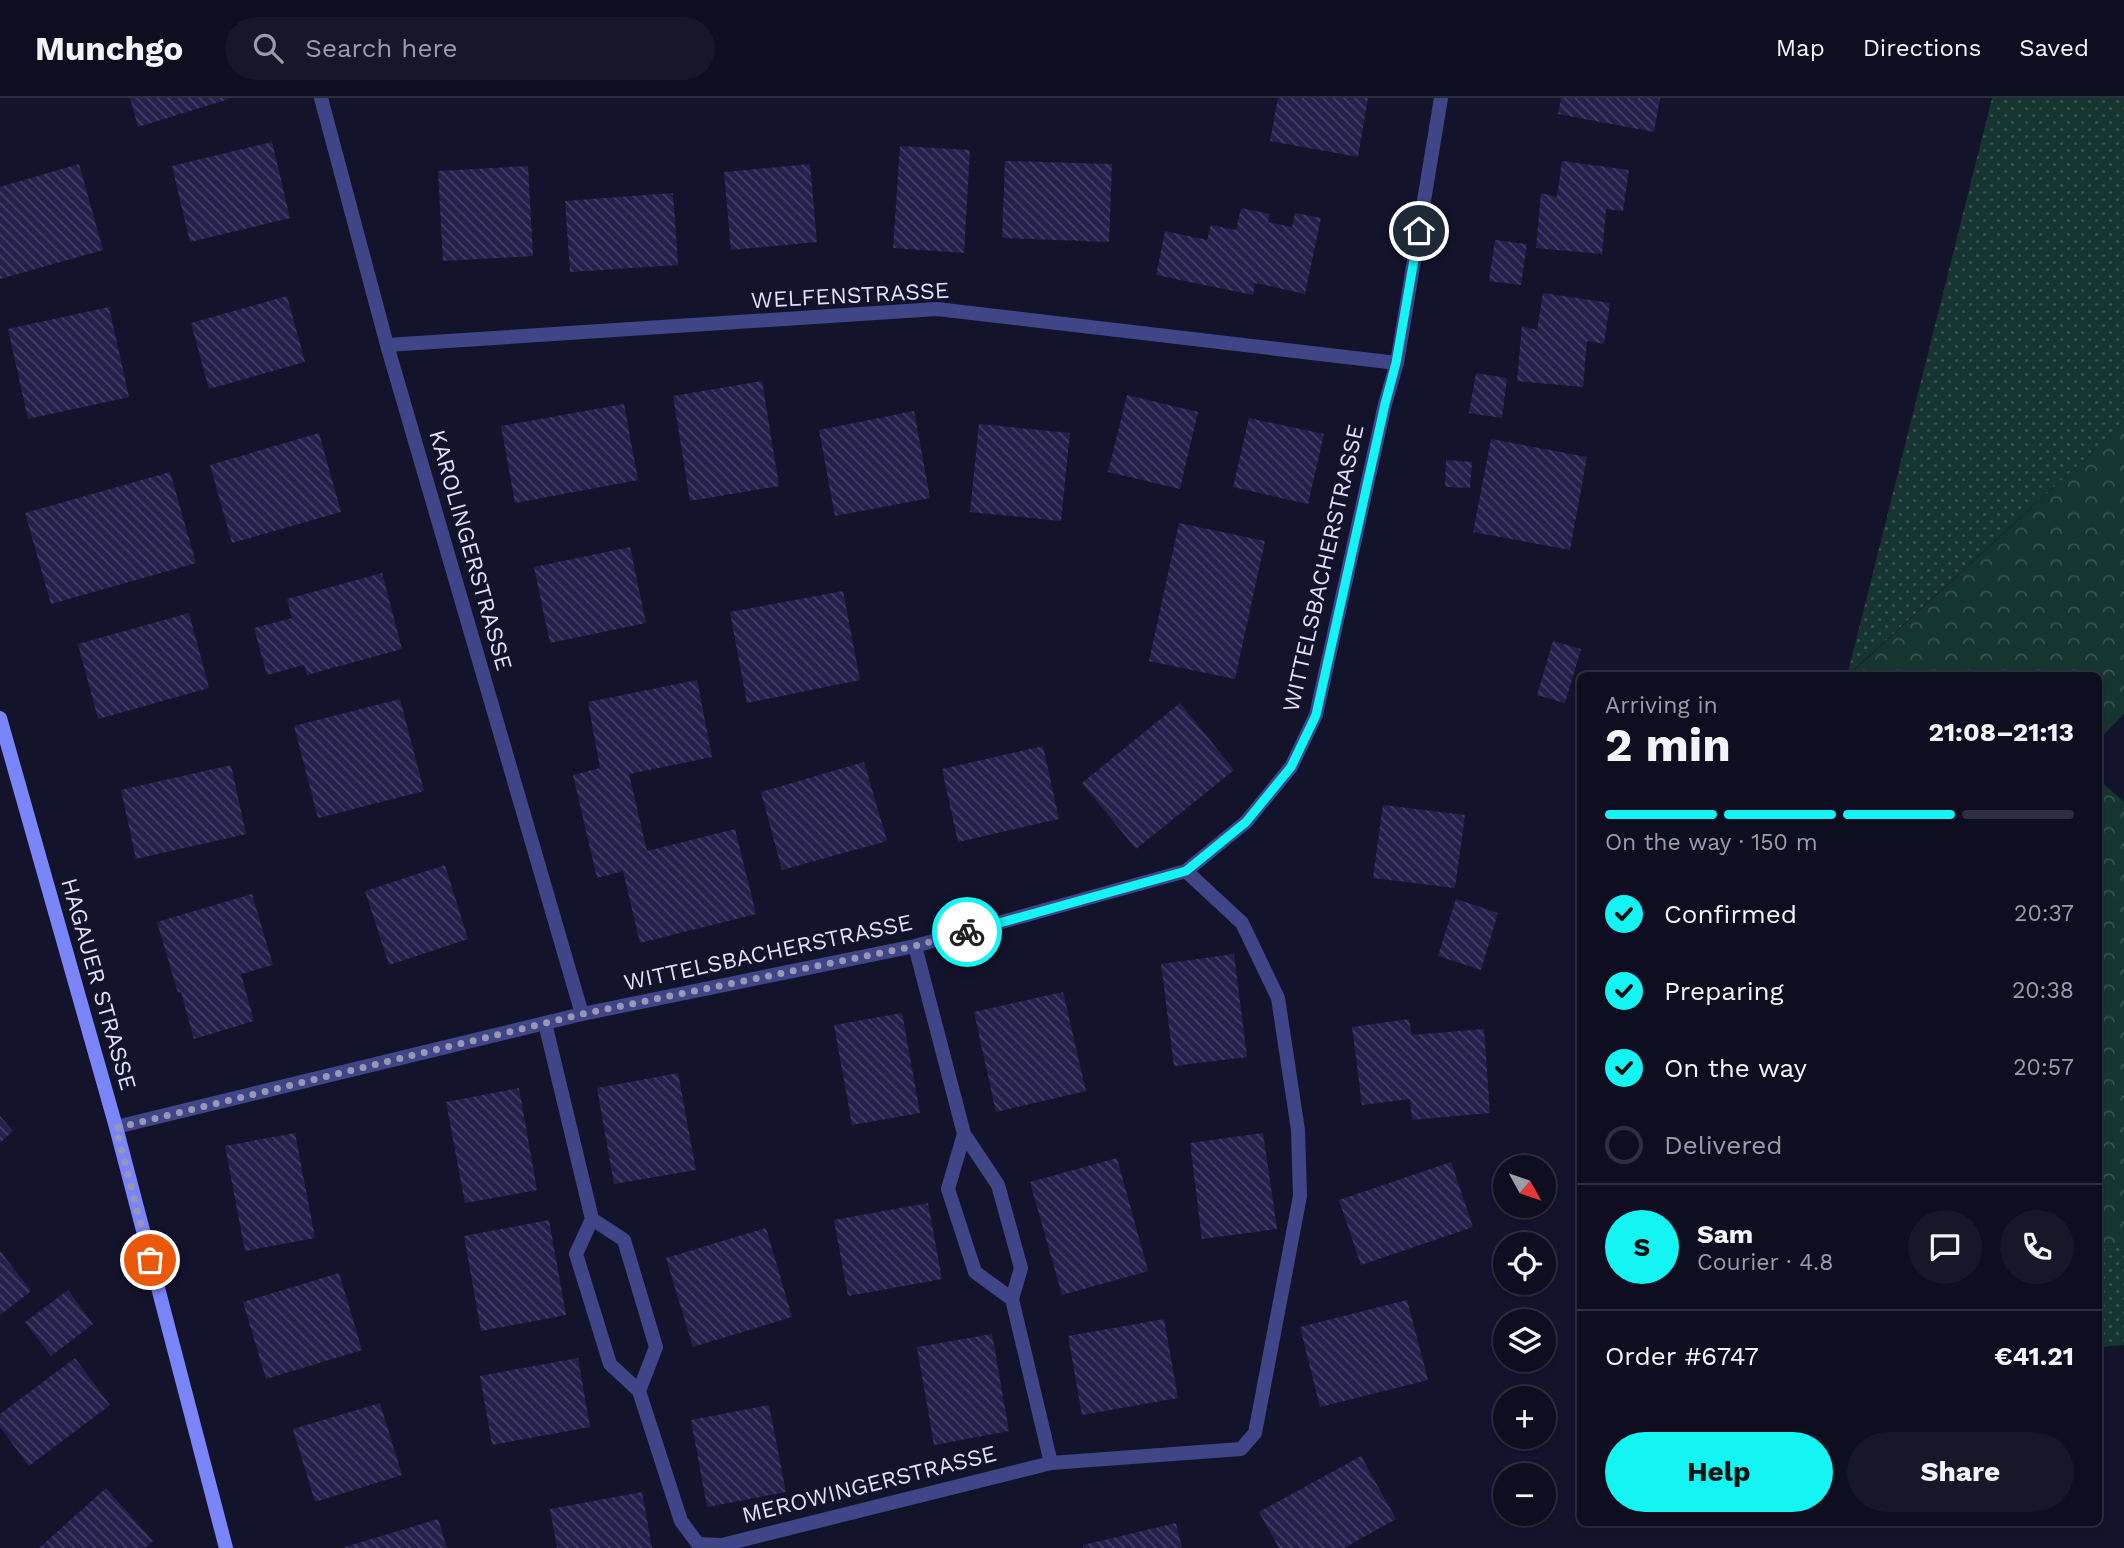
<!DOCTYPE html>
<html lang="en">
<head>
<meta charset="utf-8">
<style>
	body { margin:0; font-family:"Work Sans",sans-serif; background:#18172a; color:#f1f3f6; height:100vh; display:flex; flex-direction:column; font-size:26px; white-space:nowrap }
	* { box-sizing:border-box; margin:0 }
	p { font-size:23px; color:#9b9ca5 }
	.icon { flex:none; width:38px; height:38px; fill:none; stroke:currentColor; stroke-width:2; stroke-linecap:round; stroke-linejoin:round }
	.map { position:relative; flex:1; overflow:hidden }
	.details { position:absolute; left:1577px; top:574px; width:525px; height:854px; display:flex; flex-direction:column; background:#0f0e21; border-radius:10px; box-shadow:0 2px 5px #0004,0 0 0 2px #2f2e3f }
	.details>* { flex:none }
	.needle { width:46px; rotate:130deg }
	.fabs { position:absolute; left:1493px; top:1057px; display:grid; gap:14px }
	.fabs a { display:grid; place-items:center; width:63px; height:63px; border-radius:50%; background:#0f0e21; box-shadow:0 2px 5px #0004,0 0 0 2px #2f2e3f; font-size:35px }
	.pin { position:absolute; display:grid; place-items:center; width:60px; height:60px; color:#fff; margin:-30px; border:4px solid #fff; border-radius:50%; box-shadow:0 2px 7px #0007 }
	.courier { position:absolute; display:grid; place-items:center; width:70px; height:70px; margin:-35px; border:5px solid #14f5f3; border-radius:50%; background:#fff; color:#222; box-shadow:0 2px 9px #0007 }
	.overview em { font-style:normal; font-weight:700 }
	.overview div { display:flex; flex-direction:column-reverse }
	.overview { display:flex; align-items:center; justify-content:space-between; height:119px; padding:0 28px }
	h1 { font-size:46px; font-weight:700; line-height:52px }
	.bar { display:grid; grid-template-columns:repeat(4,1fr); gap:10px 7px; align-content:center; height:84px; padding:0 28px }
	.bar i { height:9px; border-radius:5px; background:#2f2e3f }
	.bar .current { background:#14f5f3 }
	.bar p { grid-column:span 4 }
	.line { display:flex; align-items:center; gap:18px; padding:0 28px; border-top:2px solid #2f2e3f }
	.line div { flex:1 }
	.round { display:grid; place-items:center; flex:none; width:74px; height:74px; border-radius:37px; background:#18172a }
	ol { padding:0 28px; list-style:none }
	li { display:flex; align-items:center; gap:21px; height:77px }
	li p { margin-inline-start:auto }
	li .icon { padding:7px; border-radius:50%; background:#14f5f3; color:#111; stroke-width:4 }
	li:last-child { color:#9b9ca5 }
	li i { width:38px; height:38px; border:4px solid #2f2e3f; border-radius:50% }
	.primary-button { display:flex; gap:14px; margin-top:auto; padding:14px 28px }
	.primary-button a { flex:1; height:80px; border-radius:42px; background:#14f5f3; color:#111; font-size:28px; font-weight:700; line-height:80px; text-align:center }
	.primary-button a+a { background:#18172a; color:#f1f3f6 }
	header { display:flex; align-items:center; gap:42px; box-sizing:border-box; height:98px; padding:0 35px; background:#0f0e21; border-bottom:2px solid #2f2e3f }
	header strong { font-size:33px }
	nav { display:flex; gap:38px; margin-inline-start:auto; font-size:24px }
	.search { width:490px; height:63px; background:#18172a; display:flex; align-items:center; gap:18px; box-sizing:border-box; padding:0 24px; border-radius:38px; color:#9b9ca5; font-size:26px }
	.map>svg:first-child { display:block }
</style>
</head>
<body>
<header>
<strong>Munchgo</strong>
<div class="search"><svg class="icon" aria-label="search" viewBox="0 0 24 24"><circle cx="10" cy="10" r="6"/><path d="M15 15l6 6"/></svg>Search here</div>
<nav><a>Map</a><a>Directions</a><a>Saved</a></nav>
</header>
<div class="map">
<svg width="2124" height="1450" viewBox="0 0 2124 1450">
	<defs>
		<pattern id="grass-dots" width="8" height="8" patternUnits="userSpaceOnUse" patternTransform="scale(1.75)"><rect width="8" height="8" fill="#163531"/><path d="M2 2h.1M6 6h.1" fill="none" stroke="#375250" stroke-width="1.8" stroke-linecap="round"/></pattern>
		<pattern id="forest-crowns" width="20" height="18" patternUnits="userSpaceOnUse" patternTransform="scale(1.75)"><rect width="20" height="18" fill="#163531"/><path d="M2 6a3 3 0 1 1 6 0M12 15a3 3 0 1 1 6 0" fill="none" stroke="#375250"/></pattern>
		<pattern id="building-back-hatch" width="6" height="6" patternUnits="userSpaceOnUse" patternTransform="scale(1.75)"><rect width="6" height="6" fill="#24204c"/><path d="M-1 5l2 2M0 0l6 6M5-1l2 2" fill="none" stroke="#434067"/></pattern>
	</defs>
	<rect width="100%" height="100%" fill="#14132c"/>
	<path fill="url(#grass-dots)" d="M1992,0H2124V325L1847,578Z
		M2098,1146L2124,1147V1247L2098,1249Z"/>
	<path fill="url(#forest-crowns)" d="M2124,325V616L2098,642V578L1849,577Z
		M2098,681L2124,704V1147L2098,1146Z"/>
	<path fill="url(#building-back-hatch)" d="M130,0H229V1L138,29Z
		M1278,0H1368L1358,59L1270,43Z
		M1561,0H1660L1654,34L1558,16Z
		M272,44L290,120L190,144L172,68Z
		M900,48L970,52L964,155L893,150Z
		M1005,63L1112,66L1109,144L1002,140Z
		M1562,63L1629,72L1623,113L1606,111L1602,156L1536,150L1541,95L1557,99Z
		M79,66L103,152L0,181V89Z
		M810,66L817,144L731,152L724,74Z
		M528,68L533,158L443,163L438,73Z
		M673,95L678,167L570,174L565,103Z
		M1241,110L1270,116L1268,124L1292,129L1295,115L1321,120L1305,196L1255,185L1253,197L1156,177L1165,133L1207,142L1211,127L1236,132Z
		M1495,142L1527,146L1521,187L1489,183Z
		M1543,195L1610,205L1604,246L1587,243L1583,289L1517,283L1522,228L1537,232Z
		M287,198L305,264L209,291L191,225Z
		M109,209L129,299L28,321L8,231Z
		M1476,275L1507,280L1502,320L1469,315Z
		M762,283L779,388L690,403L673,298Z
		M1127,297L1198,314L1180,391L1108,374Z
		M624,306L638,382L515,405L501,328Z
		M914,313L930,400L835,418L819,332Z
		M1249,320L1324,336L1308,406L1233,389Z
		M979,326L1070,335L1061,423L970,414Z
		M319,335L341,414L232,445L210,367Z
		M1491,341L1587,359L1570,452L1473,434Z
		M1446,362L1472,364L1470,390L1445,389Z
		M170,374L196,465L51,506L25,415Z
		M1179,425L1265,443L1235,581L1149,563Z
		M630,449L646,525L550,545L534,469Z
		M382,475L402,551L307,577L304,567L267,577L254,530L292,520L287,501Z
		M843,493L860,582L747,605L730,514Z
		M189,515L209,590L98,621L78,546Z
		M1553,543L1581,551L1565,605L1537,597Z
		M697,582L712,659L629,676L647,753L735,731L756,816L640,845L623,773L597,780L573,677L600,670L588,604Z
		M400,601L424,693L318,720L294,628Z
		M1180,605L1234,672L1136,751L1082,685Z
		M1043,648L1059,721L958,744L942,671Z
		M864,664L887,743L782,772L761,694Z
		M231,667L246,736L136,761L121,692Z
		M1383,707L1465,717L1455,790L1373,780Z
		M445,767L468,841L389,867L365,793Z
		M252,796L273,867L241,876L254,923L194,941L181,894L178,895L157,824Z
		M1456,801L1498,815L1481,872L1438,858Z
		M1234,856L1247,959L1174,968L1161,866Z
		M1063,894L1086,993L996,1014L974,914Z
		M902,915L920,1015L852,1027L834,927Z
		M1409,921L1412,937L1484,931L1490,1015L1412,1022L1410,1001L1362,1007L1352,929Z
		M678,975L696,1072L614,1086L597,990Z
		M519,990L537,1092L465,1105L446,1004Z
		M0,1018L13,1033L0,1045Z
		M295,1035L315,1140L245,1153L225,1048Z
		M1263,1035L1277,1131L1202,1141L1190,1045Z
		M1117,1060L1148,1173L1062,1197L1030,1084Z
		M1451,1064L1473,1129L1361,1167L1339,1102Z
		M928,1105L942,1181L848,1198L834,1122Z
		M549,1122L566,1217L481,1233L464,1138Z
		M766,1130L792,1219L693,1249L666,1160Z
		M0,1153L31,1193L0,1217Z
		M339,1175L362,1252L266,1281L243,1204Z
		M68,1192L93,1226L51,1258L25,1224Z
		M1407,1202L1428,1282L1320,1309L1300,1229Z
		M1164,1221L1178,1300L1082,1317L1068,1238Z
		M992,1236L1009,1333L934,1347L917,1249Z
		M75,1260L110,1307L29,1368L0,1329V1316Z
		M578,1260L590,1329L492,1347L480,1278Z
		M380,1305L402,1377L315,1404L293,1331Z
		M769,1307L786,1394L707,1409L691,1322Z
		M1361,1358L1396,1421L1344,1450H1279L1259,1414Z
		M106,1390L153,1443L145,1450H39Z
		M642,1394L652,1450H557L550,1411Z
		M438,1421L447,1450H345V1449Z
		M1176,1425L1182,1450H1083V1447Z"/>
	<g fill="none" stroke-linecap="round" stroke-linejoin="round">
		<path stroke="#404588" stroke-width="14" d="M321,0L387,247L582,916
			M387,247L937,211L1397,265
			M915,848L964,1036L948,1091L975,1174L1012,1201L1051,1365
			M545,925L592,1121L576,1156L610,1266L639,1293L681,1423L698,1446L722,1447L1051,1365L1241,1351L1255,1335L1300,1098L1298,1032L1278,900L1242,825L1186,773
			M116,1029L582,916L915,848L1186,773L1246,724L1291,669L1316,617L1385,306L1397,265L1441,0
			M964,1036L998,1087L1021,1170L1012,1201
			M592,1121L624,1142L656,1249L639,1293"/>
		<path stroke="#7a85f9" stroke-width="14" d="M0,620L116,1029L226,1450"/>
	</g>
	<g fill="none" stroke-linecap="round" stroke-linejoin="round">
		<path stroke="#9898b4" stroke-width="7" stroke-dasharray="0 12.6" d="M150,1162L116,1030L582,916L915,848L967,834"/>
		<path stroke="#14f5f3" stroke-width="9" d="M967,834L1186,773L1246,724L1291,669L1316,617L1385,306L1396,265L1419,133"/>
	</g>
	<g text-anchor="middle" stroke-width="5" stroke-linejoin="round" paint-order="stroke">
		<g font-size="23" fill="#dfdffe" stroke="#14132c">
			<text transform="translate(850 197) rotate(-3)" y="8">WELFENSTRASSE</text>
			<text transform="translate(471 452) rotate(74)" y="8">KAROLINGERSTRASSE</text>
			<text transform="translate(1323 470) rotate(-77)" y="8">WITTELSBACHERSTRASSE</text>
			<text transform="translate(768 854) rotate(-12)" y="8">WITTELSBACHERSTRASSE</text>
			<text transform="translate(99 886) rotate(74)" y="8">HAGAUER STRASSE</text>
			<text transform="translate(869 1386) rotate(-14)" y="8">MEROWINGERSTRASSE</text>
		</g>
	</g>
</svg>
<div class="fabs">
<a><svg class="needle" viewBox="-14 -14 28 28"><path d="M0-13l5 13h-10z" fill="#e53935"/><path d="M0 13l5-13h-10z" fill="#9b9ca5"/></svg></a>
<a><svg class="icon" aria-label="locate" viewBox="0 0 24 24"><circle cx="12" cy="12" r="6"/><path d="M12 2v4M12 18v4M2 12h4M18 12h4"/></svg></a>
<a><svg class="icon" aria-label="layers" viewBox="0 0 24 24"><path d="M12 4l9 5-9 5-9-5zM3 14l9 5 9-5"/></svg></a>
<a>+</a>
<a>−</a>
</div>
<div class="pin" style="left:150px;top:1162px;background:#ea580c"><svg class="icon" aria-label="bag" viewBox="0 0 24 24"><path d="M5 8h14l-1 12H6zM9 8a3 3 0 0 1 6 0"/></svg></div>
<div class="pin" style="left:1419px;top:133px;background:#1f2937"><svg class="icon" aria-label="home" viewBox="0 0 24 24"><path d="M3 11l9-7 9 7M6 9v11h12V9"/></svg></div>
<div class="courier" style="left:967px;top:834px"><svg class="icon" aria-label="bike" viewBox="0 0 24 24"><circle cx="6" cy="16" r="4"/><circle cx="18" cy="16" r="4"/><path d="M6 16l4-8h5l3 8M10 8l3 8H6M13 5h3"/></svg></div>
<section class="details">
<div class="overview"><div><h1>2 min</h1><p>Arriving in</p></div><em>21:08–21:13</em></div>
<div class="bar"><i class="current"></i><i class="current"></i><i class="current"></i><i></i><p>On the way · 150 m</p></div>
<ol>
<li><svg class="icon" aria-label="check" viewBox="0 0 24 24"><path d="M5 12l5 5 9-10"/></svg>Confirmed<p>20:37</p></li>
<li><svg class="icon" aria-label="check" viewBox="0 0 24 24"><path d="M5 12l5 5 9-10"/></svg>Preparing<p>20:38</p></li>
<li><svg class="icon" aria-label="check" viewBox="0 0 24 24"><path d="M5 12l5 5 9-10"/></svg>On the way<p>20:57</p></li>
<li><i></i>Delivered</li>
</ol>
<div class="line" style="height:126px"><b class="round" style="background:#14f5f3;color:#111">S</b><div><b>Sam</b><p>Courier · 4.8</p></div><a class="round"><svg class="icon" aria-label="chat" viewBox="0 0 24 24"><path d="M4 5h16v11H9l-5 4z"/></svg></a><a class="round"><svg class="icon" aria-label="phone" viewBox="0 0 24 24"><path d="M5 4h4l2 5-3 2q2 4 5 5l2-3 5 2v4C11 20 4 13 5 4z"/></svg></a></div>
<div class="line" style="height:91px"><div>Order #6747</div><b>€41.21</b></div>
<div class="primary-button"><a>Help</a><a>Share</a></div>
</section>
</div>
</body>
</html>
